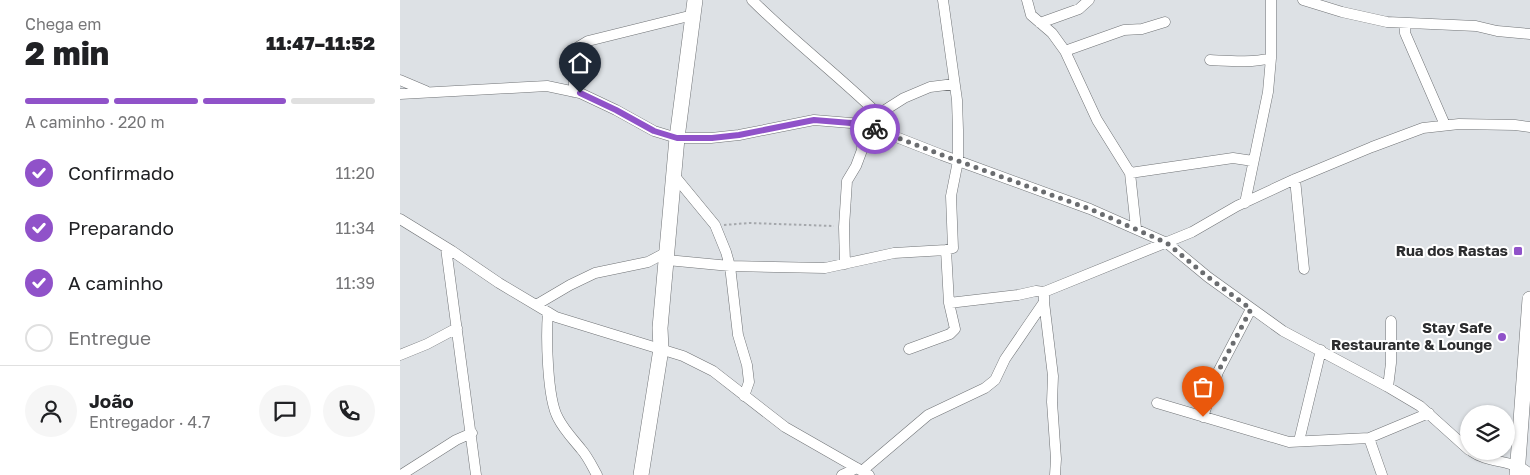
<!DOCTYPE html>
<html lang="pt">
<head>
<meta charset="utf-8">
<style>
	body { margin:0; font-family:"Golos Text",sans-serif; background:#f6f6f6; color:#202124; height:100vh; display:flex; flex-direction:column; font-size:19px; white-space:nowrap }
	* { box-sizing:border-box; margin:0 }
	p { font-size:16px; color:#757577 }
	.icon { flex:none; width:28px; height:28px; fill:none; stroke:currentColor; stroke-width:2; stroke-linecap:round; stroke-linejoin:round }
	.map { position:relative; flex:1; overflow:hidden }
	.panel { display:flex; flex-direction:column; background:#fff; width:400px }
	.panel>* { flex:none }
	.fabs { position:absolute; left:1060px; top:405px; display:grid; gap:10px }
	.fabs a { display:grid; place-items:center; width:55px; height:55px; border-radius:50%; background:#fff; box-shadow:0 1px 4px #0004; font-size:25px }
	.pin { position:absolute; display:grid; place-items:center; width:42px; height:42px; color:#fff; margin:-51px -21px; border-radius:50% 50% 50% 0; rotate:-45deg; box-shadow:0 0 5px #0007 }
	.pin .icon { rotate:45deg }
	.courier { position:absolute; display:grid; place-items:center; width:50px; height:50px; margin:-25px; border:4px solid #9052c9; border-radius:50%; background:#fff; color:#222; box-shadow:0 1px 6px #0007 }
	.overview em { font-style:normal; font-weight:800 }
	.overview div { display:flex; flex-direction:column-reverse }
	.overview { display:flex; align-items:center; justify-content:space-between; height:85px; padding:0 25px }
	h1 { font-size:32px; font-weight:800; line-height:38px }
	.bar { display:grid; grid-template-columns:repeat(4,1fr); gap:8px 5px; align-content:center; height:60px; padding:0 25px }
	.bar i { height:6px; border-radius:4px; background:#e0e0e0 }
	.bar .active { background:#9052c9 }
	.bar p { grid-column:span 4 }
	.line { display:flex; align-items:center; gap:12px; padding:0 25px; border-top:1px solid #e0e0e0 }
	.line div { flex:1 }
	.round { display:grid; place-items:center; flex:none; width:52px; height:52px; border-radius:26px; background:#f6f6f6 }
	ol { padding:0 25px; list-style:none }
	li { display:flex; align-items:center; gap:15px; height:55px }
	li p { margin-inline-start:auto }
	li .icon { padding:5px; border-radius:50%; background:#9052c9; color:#fff; stroke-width:4 }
	li:last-child { color:#757577 }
	li i { width:28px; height:28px; border:2px solid #e0e0e0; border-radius:50% }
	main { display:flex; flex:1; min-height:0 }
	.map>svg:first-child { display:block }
</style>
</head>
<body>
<main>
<section class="panel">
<div class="overview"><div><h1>2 min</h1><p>Chega em</p></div><em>11:47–11:52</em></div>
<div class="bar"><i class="active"></i><i class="active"></i><i class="active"></i><i></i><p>A caminho · 220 m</p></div>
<ol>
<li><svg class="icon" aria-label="check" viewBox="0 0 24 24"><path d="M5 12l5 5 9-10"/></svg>Confirmado<p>11:20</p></li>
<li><svg class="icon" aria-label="check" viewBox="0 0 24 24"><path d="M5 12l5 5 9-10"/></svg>Preparando<p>11:34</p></li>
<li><svg class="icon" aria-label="check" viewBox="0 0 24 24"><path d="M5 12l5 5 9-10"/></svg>A caminho<p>11:39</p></li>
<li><i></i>Entregue</li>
</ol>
<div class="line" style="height:90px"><a class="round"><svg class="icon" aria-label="person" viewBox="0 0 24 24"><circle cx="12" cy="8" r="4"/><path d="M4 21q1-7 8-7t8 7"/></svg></a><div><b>João</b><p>Entregador · 4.7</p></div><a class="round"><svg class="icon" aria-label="chat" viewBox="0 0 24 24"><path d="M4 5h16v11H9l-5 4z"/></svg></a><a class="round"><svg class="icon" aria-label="phone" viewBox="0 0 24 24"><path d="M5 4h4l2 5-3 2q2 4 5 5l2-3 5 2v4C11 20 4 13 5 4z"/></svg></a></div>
</section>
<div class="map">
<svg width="1130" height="475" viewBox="0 0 1130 475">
	<rect width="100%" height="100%" fill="#dde1e5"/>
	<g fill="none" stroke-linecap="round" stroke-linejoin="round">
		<g stroke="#707376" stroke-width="11">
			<path id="street" d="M352,0C392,40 438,75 479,115
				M543,0L557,100L558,130V161L551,196L553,248L546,250
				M627,0L631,15L652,33L665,51L697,120L730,173L736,228
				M903,0L942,12L987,22L1076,26L1097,31L1130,34
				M640,23L679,9L689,0
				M1005,23V33L1045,125
				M665,51L724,30L742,29L765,22
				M810,60C831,61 851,63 871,58
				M0,80L26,91
				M174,92V59L178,47L188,41L293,15
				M0,94L147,86L180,93L216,110L254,131L277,138H311L339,135L414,120L463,124L542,155L690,209L767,243L808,277L883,331L988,387L1020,406L1069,450
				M730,173L833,158L853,161
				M273,174L315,225L326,252L330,266L338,335L347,365L349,382L344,396
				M895,179L904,269
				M845,203L868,92L871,58V0
				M0,219L52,251L99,283L156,317L283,356L313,371L385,427L469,475
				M46,248L76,475
				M267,260L330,266L425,268L494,253L546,250L549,303L618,295L636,291L644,292V302L653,376L652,402L656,459L655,475
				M445,264L444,227L447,181L456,166L462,150L463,124L504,98L530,87L554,84
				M644,292L792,232L837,206L895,179L972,147L1023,128L1059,124L1115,125L1130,127
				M136,305L170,285L195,273L248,262L267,252
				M148,312C146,336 147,398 158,418C164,430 173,439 181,449C188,457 192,466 197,475
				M509,349L550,334L555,329L549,303
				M0,355L27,344L57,328
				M988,387L991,363V321
				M757,403L889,442L969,438L1029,413
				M803,417L818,372L851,309
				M969,438L982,475
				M899,441L921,350
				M1071,451C1089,464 1114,459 1130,474
				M462,471L528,415L585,388L595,380L605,359L644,302
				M1,475L56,440L72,433
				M442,475L457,468"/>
		</g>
		<g stroke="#707376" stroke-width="16">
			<path id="secondary" d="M241,475L261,349L260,328L277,138L295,0
				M1117,475L1130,299"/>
		</g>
		<path stroke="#a5a8ac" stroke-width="2" stroke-dasharray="2.5 2.5" stroke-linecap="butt" d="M324,225L349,223L434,226"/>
		<use href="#street" stroke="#fff" stroke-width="10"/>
		<use href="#secondary" stroke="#fff" stroke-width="15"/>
	</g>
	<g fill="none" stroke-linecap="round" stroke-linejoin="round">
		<path stroke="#6a6c6f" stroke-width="5" stroke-dasharray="0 9" d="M475,129L542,155L690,209L767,243L808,277L851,309L818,372L803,417"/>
		<path stroke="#9052c9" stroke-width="6" d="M180,93L216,110L254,131L277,138H312L339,135L414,120L463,124L475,129"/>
	</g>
	<g fill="#9052c9" stroke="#fff" stroke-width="2">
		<rect x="1113" y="246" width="10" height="10" rx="2.5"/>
		<circle cx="1102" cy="337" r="5"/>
	</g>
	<g text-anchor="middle" stroke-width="4" stroke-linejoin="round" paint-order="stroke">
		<g font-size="15" font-weight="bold" fill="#2c2d2f" stroke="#fff" text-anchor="end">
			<text x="1108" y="256">Rua dos Rastas</text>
			<text x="1092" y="333">Stay Safe<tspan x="1092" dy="17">Restaurante &amp; Lounge</tspan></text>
		</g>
	</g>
</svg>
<div class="fabs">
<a><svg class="icon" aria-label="layers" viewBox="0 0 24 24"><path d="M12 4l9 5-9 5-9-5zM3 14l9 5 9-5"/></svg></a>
</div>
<div class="pin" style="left:803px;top:417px;background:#ea580c"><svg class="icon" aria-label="bag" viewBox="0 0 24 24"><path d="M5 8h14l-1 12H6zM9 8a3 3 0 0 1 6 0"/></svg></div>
<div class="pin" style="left:180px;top:93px;background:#1f2937"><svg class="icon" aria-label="home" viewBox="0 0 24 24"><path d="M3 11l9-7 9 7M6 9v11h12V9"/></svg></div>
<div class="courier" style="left:475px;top:129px"><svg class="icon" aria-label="bike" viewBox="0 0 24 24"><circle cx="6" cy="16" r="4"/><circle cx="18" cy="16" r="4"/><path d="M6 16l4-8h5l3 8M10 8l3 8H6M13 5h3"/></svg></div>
</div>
</main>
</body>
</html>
